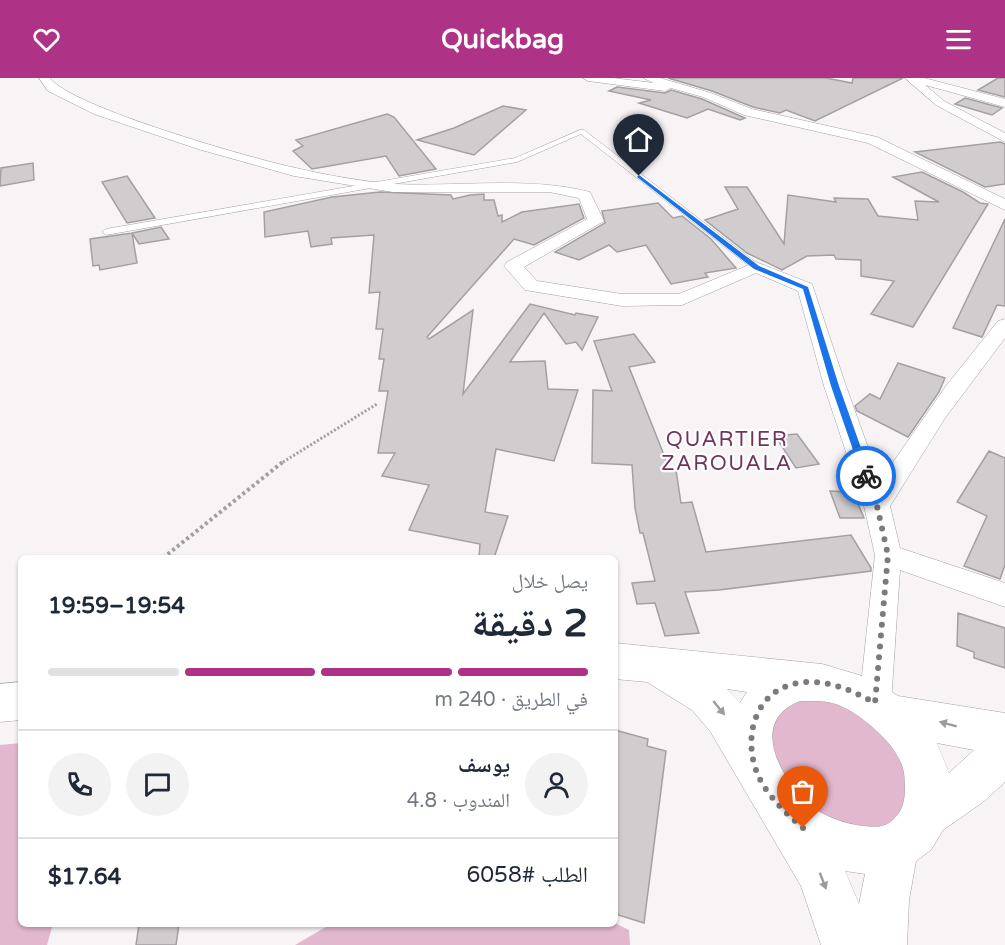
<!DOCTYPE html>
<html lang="ar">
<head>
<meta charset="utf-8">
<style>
	body { margin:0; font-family:"Varela Round","Noto Naskh Arabic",sans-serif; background:#f2f2f3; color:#1f2937; direction:rtl; height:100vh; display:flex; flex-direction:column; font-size:22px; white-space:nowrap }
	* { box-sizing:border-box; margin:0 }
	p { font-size:20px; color:#747a83 }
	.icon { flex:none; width:33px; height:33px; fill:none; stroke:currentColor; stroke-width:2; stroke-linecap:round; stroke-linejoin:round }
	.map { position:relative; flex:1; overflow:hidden; direction:ltr }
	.panel { position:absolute; left:18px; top:477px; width:600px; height:372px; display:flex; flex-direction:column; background:#fff; border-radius:9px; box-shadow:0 2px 4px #0004; direction:rtl }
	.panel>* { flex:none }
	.pin { position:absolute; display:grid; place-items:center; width:51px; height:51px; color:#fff; margin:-62px -26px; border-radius:50% 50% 50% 0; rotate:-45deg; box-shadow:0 0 6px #0007 }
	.pin .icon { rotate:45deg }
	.courier { position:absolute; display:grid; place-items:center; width:60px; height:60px; margin:-30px; border:4px solid #1a73e8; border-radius:50%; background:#fff; color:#222; box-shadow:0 2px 8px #0007 }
	.overview em { font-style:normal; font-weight:700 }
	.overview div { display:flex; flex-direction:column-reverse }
	.overview { display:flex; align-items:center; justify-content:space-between; height:102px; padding:0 30px }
	h1 { font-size:39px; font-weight:700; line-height:45px }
	.bar { display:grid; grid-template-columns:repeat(4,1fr); gap:9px 6px; align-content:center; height:72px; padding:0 30px }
	.bar i { height:8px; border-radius:4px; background:#e0e1e3 }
	.bar .on { background:#ae3386 }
	.bar p { grid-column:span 4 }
	.line { display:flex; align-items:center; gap:15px; padding:0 30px; border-top:2px solid #e0e1e3 }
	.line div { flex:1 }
	.round { display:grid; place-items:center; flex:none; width:63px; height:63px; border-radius:32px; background:#f2f2f3 }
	header { display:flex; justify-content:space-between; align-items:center; height:78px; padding:0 30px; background:#ae3386; color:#fff; font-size:27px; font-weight:700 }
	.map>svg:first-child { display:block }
</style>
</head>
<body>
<header><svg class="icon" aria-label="menu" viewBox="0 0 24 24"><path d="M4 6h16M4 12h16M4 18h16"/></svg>Quickbag<svg class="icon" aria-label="heart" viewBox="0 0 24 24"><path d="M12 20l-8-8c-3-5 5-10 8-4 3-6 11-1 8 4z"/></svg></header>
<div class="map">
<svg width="1005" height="867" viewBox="0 0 1005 867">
	<rect width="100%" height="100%" fill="#f8f4f6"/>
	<path fill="#e2b8cf" d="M831,617L903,668L911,727L886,753L845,756L772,697L769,641L794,619Z
		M21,665V846H53L47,867H0V667Z
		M615,845L629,852L630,867H295L331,846Z"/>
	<path fill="#d1cdcf" stroke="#a49fa2" stroke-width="1.5" d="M668,0H826L852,5L853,0H903L815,43L786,32L780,35L753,29L712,13Z
		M998,0H1005V19L978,12Z
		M617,9L665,15L671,12L702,21L745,40L740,42L708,31L687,40L639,25L651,22L609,13Z
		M965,20L1002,30L992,37L955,26Z
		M503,28L526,32L474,77L417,62L454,50Z
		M387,36L394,39L436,91L399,98L386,78L312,91L293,73L303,68L296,62Z
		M1000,64L1005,66V106L985,109L915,74Z
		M33,85L34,102L0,108L1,90Z
		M922,94L963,114L980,125L988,126L913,249L871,236L894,203L861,198V182L836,181L834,177L807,178L782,192L747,175L705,142L738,131L725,109H747L784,166L788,117L836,124L834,120L868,121L878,138L918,142L915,123L939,124L893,99Z
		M127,98L155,140L127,145L102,104Z
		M380,114L451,117L453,121L470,117L484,116V122H494L498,138L502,137V144L522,134L579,126L584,140L534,167L514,161L427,259L429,261L473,232L463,316L530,226L575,237L576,235L598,239L582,272L576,264L566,266L544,235L510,284L545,283L548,311L578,312L554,383L496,371L485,434L508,438L494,480H479L480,466L409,452L429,407L382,398L395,375H378L388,313H379L384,281H379L383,251H376L380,214L369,215L374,157L331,160L332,166L311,169L308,153L265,159L264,134L332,119Z
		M658,125L673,140L682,138L711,161L736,190L705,195L708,199L671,206L646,167L617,174L609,167L579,182L555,174L605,145L602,133Z
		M1005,141V228L997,227L982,259L953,250Z
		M161,149L169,161L139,166L132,155Z
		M132,155L137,185L100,192L99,187L93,188L90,161Z
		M634,256L655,284L629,289L670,392H676L681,425L692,424L706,474L851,457L871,490V493L719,512L685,514L699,555L665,558L655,525L637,526L632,505L655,503L643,455H640L635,430L632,387L592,385L593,312L612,313L594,263Z
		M898,285L945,300L939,314L908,359L857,333L855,328L870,316L880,321Z
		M797,356L819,386L796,390L775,358Z
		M989,373L1005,380V487L1000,501L964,488L987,438L957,424Z
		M830,413L853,414L864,440H840Z
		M958,535L1005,550V590L974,580V574L957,568Z
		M615,652L648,661L647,668L666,673L644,845L615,836Z
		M139,846H179L176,867H136Z"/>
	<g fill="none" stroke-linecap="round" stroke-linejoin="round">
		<g stroke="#a5a1a3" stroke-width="1">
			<path id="service" d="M580,52H584L759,187V191H753L581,56L517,84L106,157L102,154L106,151L515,80Z"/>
		</g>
		<g stroke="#a5a1a3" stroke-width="1">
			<path id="minor" d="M39,0H50C71,29 253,81 296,90C326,97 364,104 395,106C460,109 527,98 590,114L604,143L524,189L537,203L622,216H679L756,184L812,206L846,308L880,403L946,308L998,243L1005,241V260L945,340L890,428L900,470L1005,505V529L900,492L891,625L886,636L875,640L864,636L859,625L875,477L864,428L824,308L798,213L756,195L682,227L622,228L525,212L504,188L507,184L587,141L579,120L549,114H393L294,98L198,71L94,36L48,13Z
				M583,0H613L654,5L643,0H660L711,15L752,31L877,59L1005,121V132L868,65L744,37L703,19L671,10L665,13L588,3Z
				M905,0H924L1005,21V29L925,7L944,23L1005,55V64L936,27Z"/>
		</g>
		<g stroke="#a5a1a3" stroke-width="1">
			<path id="tertiary" d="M615,565L822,586L859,597L881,607L898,618L1005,635V704L983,724L943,752L931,772L916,783L909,822L907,867H821L801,808L710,653L692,632L647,604L615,601ZM727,611L747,614L740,625ZM800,623C813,623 824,622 836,626C859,634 894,664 902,687C905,695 905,705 905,714C904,728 901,736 889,745C882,750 871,749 863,748C843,746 815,735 802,720C777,692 751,642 800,623ZM937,665L974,672L949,695ZM845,793L865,796L859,826Z
				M21,604V642L0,644V606Z"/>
		</g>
		<path stroke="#a29fa1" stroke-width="3" stroke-dasharray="2 2" stroke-linecap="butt" d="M283,384L377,326"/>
		<path stroke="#a29fa1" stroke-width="4" stroke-dasharray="3 3" stroke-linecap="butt" d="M163,480L284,383"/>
		<use href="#service" fill="#fff" fill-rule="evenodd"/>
		<use href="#minor" fill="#fff" fill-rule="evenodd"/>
		<use href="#tertiary" fill="#fff" fill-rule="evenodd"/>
	</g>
	<defs><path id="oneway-solid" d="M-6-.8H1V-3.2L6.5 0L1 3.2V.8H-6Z" transform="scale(1.5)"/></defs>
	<g fill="#9d9c9c">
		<use href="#oneway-solid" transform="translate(719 630) rotate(51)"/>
		<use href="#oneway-solid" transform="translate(948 646) rotate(-165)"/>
		<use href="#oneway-solid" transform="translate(823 803) rotate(69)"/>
	</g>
	<path fill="#1a73e8" d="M639,97L759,188L808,209L839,308L871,398L870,400H863L862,398L831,308L803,211L754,191L637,99Z"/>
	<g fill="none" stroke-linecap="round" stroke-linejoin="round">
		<path stroke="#7d7a7c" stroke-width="6" stroke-dasharray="0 10.8" d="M803,750C789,738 776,726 765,710C737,668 752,604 810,604C834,604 855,614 875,625L888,477L877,428L866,398"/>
	</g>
	<g text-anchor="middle" stroke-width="4.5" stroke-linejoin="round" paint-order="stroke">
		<g font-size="21" letter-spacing="1.5" fill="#72345b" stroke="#fff">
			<text x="727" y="368">QUARTIER<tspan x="727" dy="24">ZAROUALA</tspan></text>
		</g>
	</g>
</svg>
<div class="pin" style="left:803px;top:750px;background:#ea580c"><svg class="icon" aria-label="bag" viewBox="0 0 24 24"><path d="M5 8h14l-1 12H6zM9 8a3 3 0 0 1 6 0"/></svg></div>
<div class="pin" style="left:639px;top:98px;background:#1f2937"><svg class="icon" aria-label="home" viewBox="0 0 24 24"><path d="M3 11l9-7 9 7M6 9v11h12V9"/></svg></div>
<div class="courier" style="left:866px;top:398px"><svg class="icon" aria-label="bike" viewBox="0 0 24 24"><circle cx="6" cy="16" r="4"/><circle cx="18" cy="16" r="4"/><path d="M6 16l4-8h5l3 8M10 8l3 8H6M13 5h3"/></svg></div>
<section class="panel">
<div class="overview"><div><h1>2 دقيقة</h1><p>يصل خلال</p></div><em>19:54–19:59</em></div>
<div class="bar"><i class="on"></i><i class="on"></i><i class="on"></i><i></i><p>في الطريق · 240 m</p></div>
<div class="line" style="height:108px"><a class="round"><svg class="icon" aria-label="person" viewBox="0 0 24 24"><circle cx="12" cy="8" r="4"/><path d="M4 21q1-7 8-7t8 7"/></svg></a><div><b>يوسف</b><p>المندوب · 4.8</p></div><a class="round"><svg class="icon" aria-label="chat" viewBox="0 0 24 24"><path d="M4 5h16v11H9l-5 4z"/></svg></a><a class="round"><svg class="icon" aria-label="phone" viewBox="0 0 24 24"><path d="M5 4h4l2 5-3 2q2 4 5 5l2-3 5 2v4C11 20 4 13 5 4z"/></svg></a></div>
<div class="line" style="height:78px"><div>الطلب #6058</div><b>$17.64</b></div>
</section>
</div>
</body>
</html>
